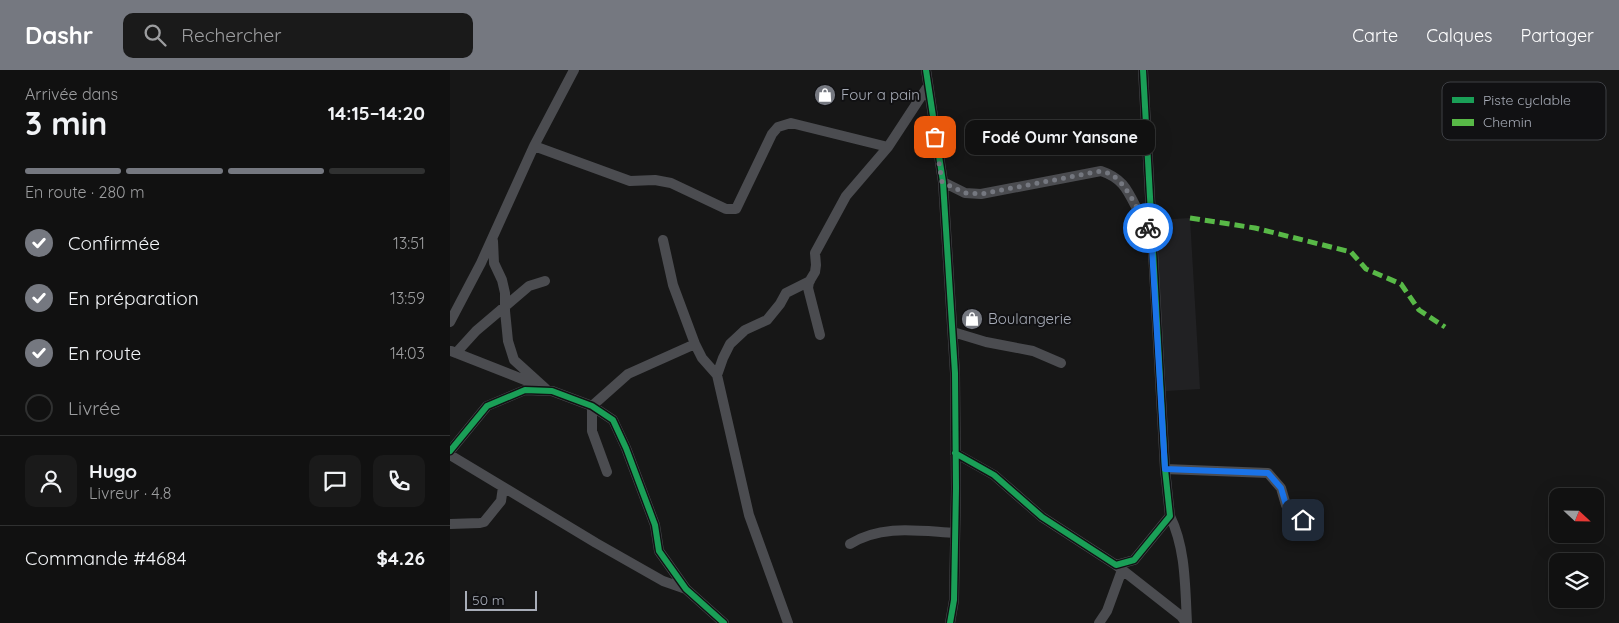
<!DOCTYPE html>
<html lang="fr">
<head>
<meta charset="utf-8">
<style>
	body { margin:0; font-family:Quicksand,sans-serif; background:#1a1a1a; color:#f1f3f6; height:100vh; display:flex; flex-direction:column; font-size:19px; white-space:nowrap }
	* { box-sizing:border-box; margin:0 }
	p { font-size:16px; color:#9c9d9f }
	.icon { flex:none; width:28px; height:28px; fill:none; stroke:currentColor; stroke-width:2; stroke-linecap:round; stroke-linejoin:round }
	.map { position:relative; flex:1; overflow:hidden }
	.details { display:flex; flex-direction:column; background:#111; width:450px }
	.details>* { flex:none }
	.needle { width:32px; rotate:112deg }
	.controls { position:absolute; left:1099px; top:418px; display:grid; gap:10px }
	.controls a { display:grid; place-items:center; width:55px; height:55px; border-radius:10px; background:#111; box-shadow:0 5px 20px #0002,0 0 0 1px #303131; font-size:25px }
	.scale { position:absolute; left:15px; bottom:12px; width:72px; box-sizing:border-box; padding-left:5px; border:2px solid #a8adb8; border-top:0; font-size:14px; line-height:18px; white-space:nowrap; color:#a8adb8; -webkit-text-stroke:4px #111113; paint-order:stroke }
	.pin { position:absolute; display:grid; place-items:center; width:42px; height:42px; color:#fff; margin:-21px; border-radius:10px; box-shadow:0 2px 8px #0006 }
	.courier { position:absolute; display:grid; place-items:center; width:50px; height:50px; margin:-25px; border:4px solid #1a73e8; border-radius:50%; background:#fff; color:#222; box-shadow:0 1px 6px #0007 }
	.bubble { position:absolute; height:35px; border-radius:10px; background:#111; box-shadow:0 5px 20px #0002,0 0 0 1px #303131; font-size:16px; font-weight:700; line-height:35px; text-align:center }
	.overview em { font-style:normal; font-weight:700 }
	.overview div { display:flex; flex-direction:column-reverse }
	.overview { display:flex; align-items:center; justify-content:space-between; height:85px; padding:0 25px }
	h1 { font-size:32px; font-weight:700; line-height:38px }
	.bar { display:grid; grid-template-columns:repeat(4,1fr); gap:8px 5px; align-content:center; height:60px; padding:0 25px }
	.bar i { height:6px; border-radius:4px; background:#303131 }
	.bar .on { background:#757880 }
	.bar p { grid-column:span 4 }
	.line { display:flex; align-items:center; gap:12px; padding:0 25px; border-top:1px solid #303131 }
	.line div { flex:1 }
	.round { display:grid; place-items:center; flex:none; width:52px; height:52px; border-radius:10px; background:#1a1a1a }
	ol { padding:0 25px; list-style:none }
	li { display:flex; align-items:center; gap:15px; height:55px }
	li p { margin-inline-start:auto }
	li .icon { padding:5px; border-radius:50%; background:#757880; color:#fff; stroke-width:4 }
	li:last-child { color:#9c9d9f }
	li i { width:28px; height:28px; border:2px solid #303131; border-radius:50% }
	header { display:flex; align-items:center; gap:30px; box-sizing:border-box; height:70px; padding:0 25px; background:#757880; color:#fff }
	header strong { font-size:24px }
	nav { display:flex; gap:28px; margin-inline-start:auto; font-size:18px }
	.search { width:350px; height:45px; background:#1a1a1a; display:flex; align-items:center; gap:12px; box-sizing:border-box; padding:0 18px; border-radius:10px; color:#9c9d9f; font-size:19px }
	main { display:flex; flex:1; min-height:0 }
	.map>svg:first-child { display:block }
</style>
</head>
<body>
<header>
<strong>Dashr</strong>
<div class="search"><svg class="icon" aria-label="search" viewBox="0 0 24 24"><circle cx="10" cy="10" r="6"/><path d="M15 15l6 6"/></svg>Rechercher</div>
<nav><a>Carte</a><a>Calques</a><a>Partager</a></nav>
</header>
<main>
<section class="details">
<div class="overview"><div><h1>3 min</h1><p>Arrivée dans</p></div><em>14:15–14:20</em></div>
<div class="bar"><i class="on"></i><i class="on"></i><i class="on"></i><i></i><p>En route · 280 m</p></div>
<ol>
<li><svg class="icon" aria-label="check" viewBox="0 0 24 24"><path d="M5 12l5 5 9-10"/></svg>Confirmée<p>13:51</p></li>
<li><svg class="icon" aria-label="check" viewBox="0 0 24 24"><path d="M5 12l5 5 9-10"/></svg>En préparation<p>13:59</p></li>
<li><svg class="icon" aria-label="check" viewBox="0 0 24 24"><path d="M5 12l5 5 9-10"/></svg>En route<p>14:03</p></li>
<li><i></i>Livrée</li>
</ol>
<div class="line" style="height:90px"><a class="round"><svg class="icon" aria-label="person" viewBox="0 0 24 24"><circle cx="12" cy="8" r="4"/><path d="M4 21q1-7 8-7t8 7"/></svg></a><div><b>Hugo</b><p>Livreur · 4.8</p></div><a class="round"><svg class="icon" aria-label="chat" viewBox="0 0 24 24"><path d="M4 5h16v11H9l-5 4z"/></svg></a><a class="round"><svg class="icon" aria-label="phone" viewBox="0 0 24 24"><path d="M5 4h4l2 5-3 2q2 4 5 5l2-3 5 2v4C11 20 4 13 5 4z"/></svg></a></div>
<div class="line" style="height:65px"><div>Commande #4684</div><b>$4.26</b></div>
</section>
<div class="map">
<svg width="1169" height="553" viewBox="0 0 1169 553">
	<rect width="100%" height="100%" fill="#171717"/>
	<path fill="#212123" d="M740,148L750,319L716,321L706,150Z"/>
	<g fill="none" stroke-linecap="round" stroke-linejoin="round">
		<path stroke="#4b4c50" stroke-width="10" d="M476,0L493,112L505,303L506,418L504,530L500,553
			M84,76L180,111L205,110L221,113L276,139H286L322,64L328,57L341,53L438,77
			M493,112L515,123L531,124L651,101C672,108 677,119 686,137C690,146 696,154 701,162
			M213,170L223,215L245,274L252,288L267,305L299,445L338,553
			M43,171L44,193L52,210L55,223V241L58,271L64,290L96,319
			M0,252L31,193L84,76L124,0
			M503,262L536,272L583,281L611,293
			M370,265L358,218L359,212L365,202L366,195L365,183L396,126L438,77L478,16
			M1,281L90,316
			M6,283L26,261L79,216L95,211
			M267,305L273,288L280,274L295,260L317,250L330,234L336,223L360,211
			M0,381L37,336L75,320L102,321L142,336L163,350L176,378L205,455L209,481L236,519L274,553
			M505,383L544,405L592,447L666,495L684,490L720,446L715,399L693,0
			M0,385L146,473L213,511L236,519
			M715,399L818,403L831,418L836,435L841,442L853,450
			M157,402L142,361V336L178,304L245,274
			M720,446C736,479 735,517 737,553
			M0,454L30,453L34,452L51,431L53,417
			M400,474C432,454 469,461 505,463
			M666,495L731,546L736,553
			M649,553L657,541L672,500"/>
		<path stroke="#58b947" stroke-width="5" stroke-dasharray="10 5" stroke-linecap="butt" d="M740,148L805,158L901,182L916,199L951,214L969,240L995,257"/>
		<g stroke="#111113" stroke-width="9">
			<path id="cycleway" d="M476,0L493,112L505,303L506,418L504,530L500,553
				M0,381L37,336L75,320L102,321L142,336L163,350L176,378L205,455L209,481L236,519L274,553
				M505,383L544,405L592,447L666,495L684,490L720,446L715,399L693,0"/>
		</g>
		<use href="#cycleway" stroke="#1a9f57" stroke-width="6"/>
	</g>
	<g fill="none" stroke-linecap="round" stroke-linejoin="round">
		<path stroke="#757880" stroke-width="5" stroke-dasharray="0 9" d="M485,67L492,112L515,123L531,124L651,101C654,102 659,103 662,105C678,115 688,142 698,158"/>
		<path stroke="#1a73e8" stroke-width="6" d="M698,158L701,162L715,399L818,403L831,418L836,435L841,442L853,450"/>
	</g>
	<defs>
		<g id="shop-disc" transform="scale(1.125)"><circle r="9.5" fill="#757880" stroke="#111113"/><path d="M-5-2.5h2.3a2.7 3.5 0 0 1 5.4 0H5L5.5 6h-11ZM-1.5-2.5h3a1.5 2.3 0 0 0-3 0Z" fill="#fff"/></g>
	</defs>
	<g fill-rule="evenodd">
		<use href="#shop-disc" x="375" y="25"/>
		<use href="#shop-disc" x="522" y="249"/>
	</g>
	<g text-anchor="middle" stroke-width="4" stroke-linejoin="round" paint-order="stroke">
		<g font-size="15" fill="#a8adb8" stroke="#111113" text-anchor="start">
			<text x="391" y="30">Four a pain</text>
			<text x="538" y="254">Boulangerie</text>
		</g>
	</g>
	<rect x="992" y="12" width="164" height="58" rx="8" fill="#111113" stroke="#3e4045" stroke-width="1"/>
	<rect x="1002" y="27" width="22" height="6" fill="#1a9f57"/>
	<rect x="1002" y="49" width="22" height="7" fill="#58b947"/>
	<g font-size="14" fill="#a8adb8">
		<text x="1033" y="35">Piste cyclable</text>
		<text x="1033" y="57">Chemin</text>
	</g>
</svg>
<div class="controls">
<a><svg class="needle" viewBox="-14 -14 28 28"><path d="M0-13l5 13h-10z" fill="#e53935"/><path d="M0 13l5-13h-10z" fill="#9c9d9f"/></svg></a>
<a><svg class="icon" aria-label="layers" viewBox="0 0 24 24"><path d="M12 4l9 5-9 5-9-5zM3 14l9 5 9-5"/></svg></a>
</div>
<div class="scale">50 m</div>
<div class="pin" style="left:485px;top:67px;background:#ea580c"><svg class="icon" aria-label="bag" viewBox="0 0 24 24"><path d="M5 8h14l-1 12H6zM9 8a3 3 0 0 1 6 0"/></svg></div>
<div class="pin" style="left:853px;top:450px;background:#1f2937"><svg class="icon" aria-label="home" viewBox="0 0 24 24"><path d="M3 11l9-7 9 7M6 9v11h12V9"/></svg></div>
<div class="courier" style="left:698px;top:158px"><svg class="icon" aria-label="bike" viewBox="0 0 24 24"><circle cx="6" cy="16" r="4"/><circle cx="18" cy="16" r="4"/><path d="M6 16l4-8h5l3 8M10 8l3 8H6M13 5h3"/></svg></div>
<div class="bubble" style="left:515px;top:50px;width:190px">Fodé Oumr Yansane</div>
</div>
</main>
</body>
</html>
